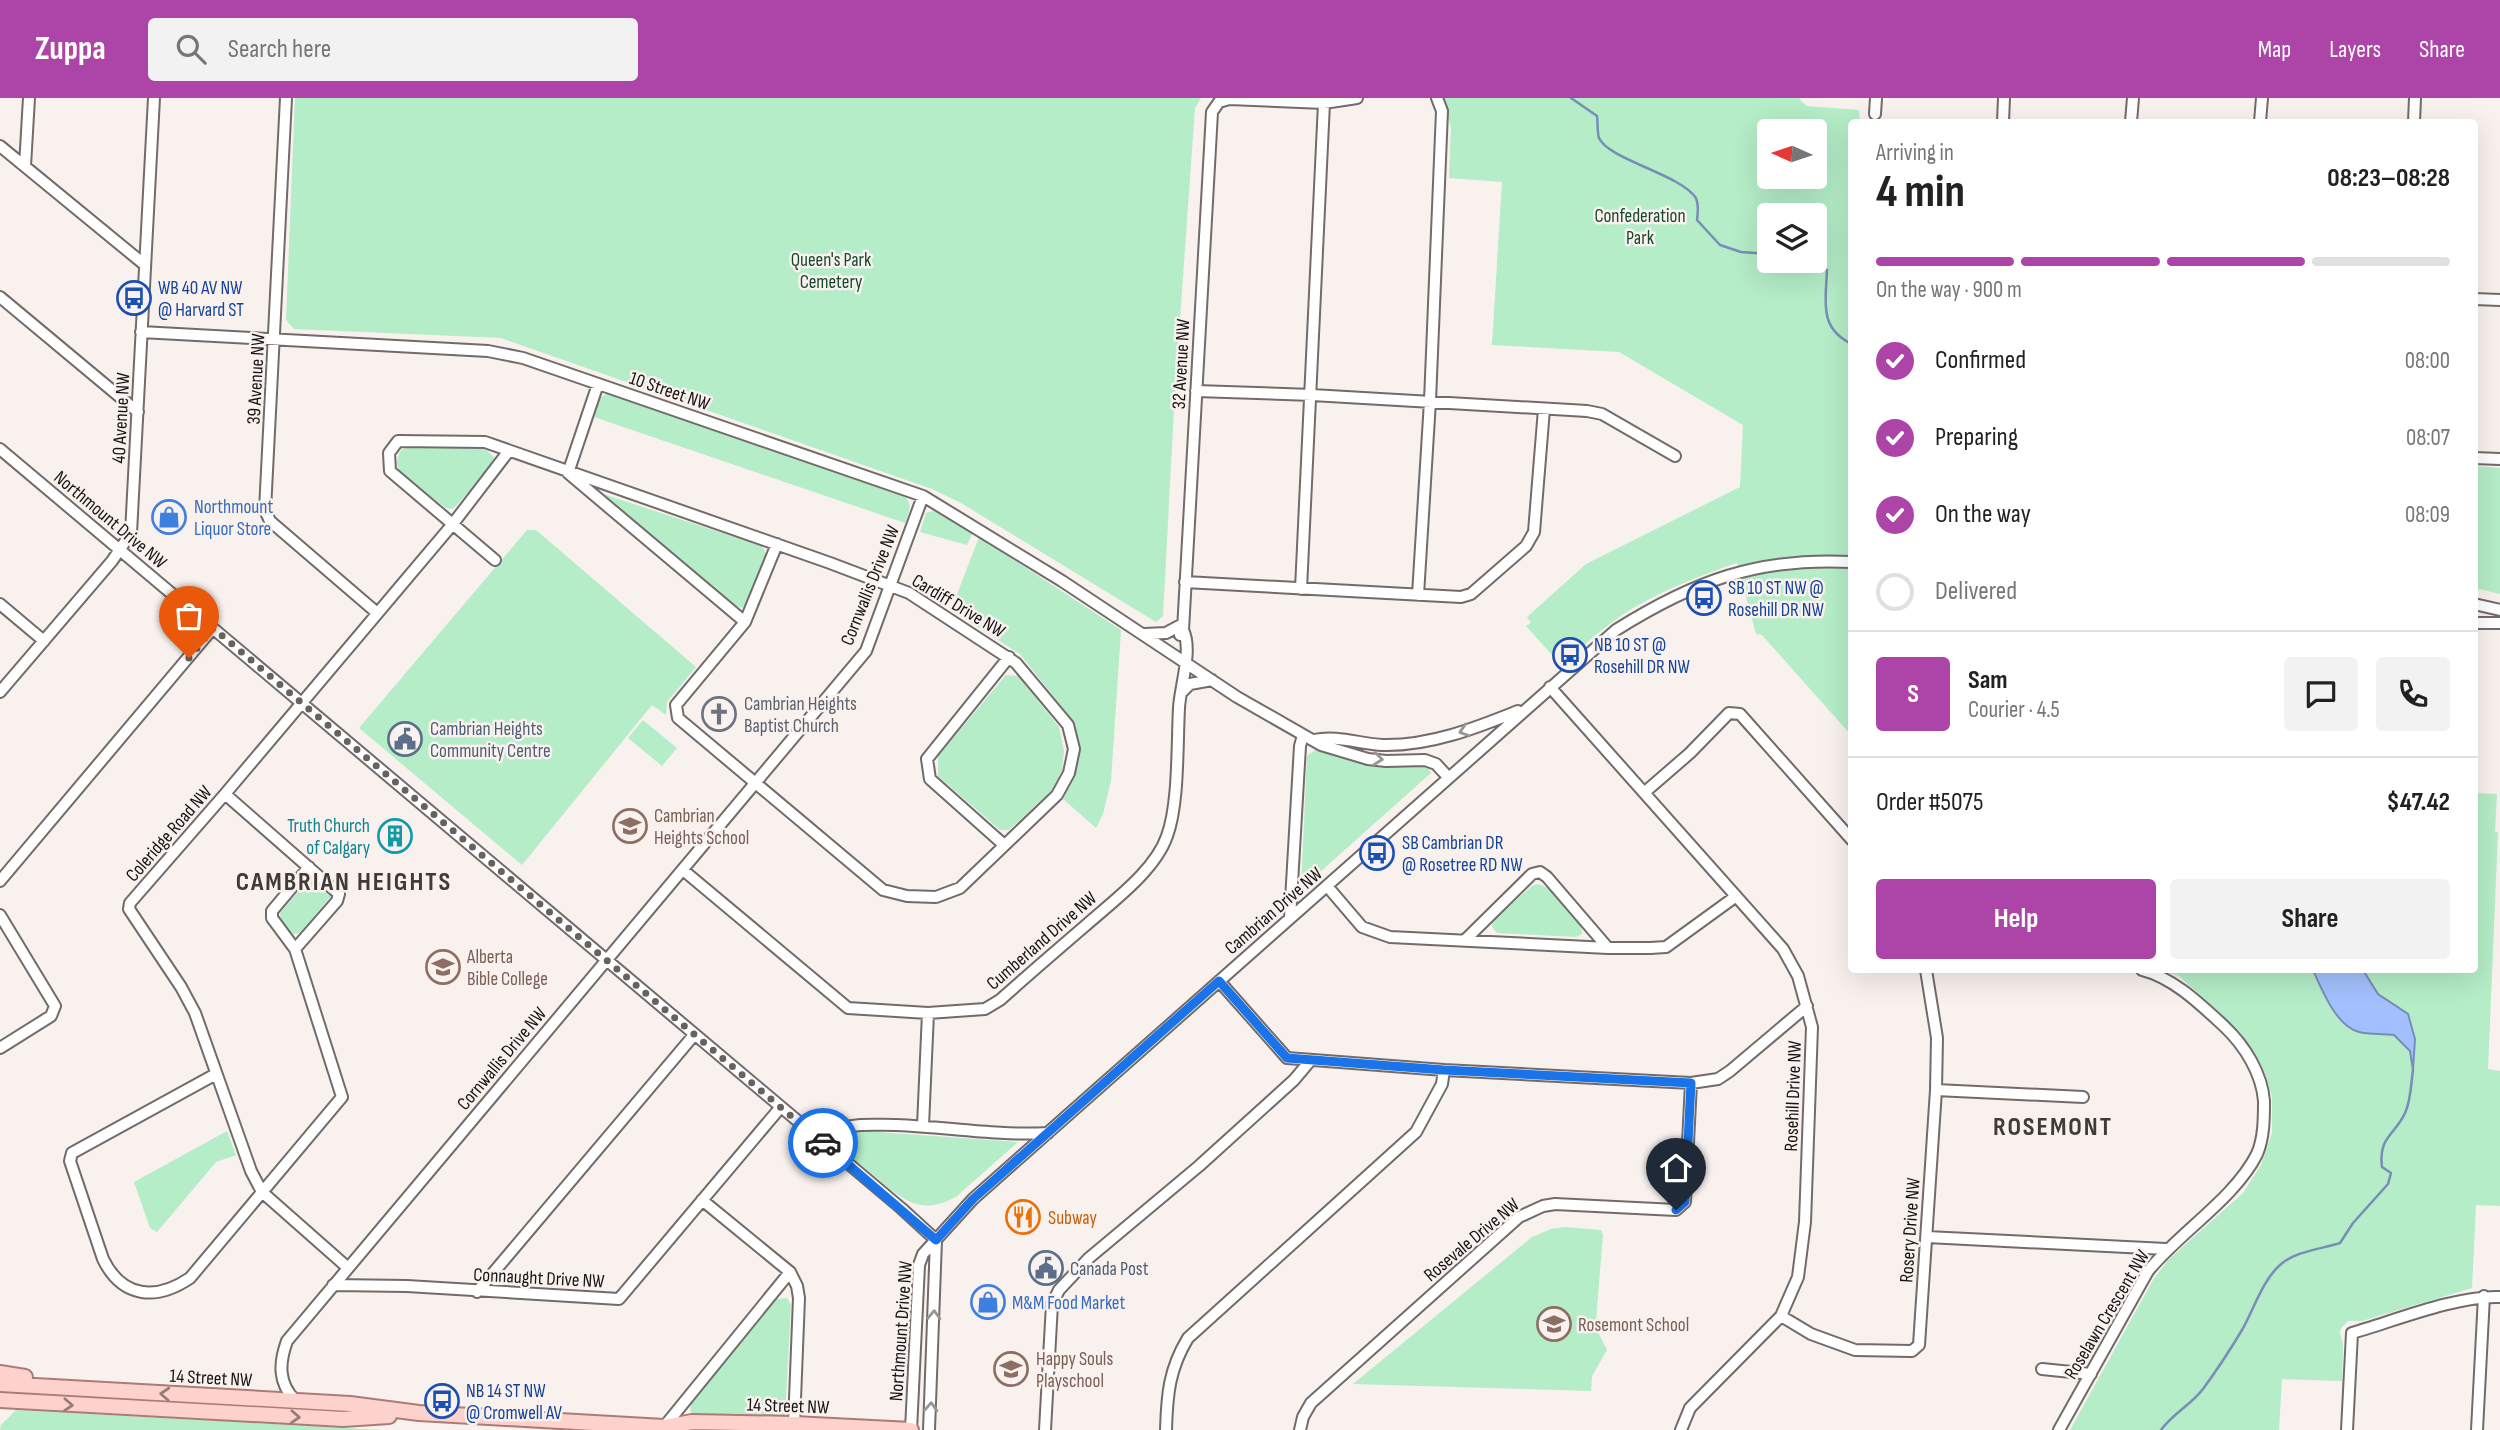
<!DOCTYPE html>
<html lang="en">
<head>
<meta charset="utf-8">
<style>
	body { margin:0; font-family:"Sofia Sans Condensed",sans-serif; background:#f2f2f2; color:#222; height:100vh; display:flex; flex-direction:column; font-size:26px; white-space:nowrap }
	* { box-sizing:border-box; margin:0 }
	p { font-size:23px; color:#767676 }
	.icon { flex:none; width:38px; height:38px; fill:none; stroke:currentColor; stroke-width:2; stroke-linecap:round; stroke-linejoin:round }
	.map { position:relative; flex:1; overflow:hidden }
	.details { position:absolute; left:1848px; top:21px; width:630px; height:854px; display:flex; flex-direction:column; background:#fff; border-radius:7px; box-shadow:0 7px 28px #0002 }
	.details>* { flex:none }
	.needle { width:46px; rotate:273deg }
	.buttons { position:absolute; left:1757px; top:21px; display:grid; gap:14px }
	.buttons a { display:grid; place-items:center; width:70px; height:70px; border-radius:7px; background:#fff; box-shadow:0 7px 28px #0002; font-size:35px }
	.pin { position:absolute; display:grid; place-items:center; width:60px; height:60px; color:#fff; margin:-72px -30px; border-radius:50% 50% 50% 0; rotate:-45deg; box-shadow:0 0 7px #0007 }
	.pin .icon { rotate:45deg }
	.courier { position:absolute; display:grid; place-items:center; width:70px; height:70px; margin:-35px; border:5px solid #1a73e8; border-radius:50%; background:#fff; color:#222; box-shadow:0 2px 9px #0007 }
	.summary em { font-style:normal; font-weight:700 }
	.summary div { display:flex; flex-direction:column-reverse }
	.summary { display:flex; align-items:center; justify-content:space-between; height:119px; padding:0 28px }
	h1 { font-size:46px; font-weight:700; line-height:52px }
	.bar { display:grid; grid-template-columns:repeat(4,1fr); gap:10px 7px; align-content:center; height:84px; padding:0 28px }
	.bar i { height:9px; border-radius:5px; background:#e0e0e0 }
	.bar .current { background:#ad44a7 }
	.bar p { grid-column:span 4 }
	.line { display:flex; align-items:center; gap:18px; padding:0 28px; border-top:2px solid #e0e0e0 }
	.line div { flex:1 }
	.round { display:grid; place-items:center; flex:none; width:74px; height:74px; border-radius:7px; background:#f2f2f2 }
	ol { padding:0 28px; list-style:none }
	li { display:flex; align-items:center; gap:21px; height:77px }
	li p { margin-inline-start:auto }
	li .icon { padding:7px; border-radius:50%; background:#ad44a7; color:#fff; stroke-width:4 }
	li:last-child { color:#767676 }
	li i { width:38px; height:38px; border:4px solid #e0e0e0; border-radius:50% }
	.cta { display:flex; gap:14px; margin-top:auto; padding:14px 28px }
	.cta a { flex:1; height:80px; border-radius:7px; background:#ad44a7; color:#fff; font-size:28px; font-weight:700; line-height:80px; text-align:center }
	.cta a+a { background:#f2f2f2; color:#222 }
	header { display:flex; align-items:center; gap:42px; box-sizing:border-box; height:98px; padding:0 35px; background:#ad44a7; color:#fff }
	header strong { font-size:33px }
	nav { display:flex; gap:38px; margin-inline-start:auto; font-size:24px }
	.search { width:490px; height:63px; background:#f2f2f2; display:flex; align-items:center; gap:18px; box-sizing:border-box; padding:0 24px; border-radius:7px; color:#767676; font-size:26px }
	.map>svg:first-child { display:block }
</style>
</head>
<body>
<header>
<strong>Zuppa</strong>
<div class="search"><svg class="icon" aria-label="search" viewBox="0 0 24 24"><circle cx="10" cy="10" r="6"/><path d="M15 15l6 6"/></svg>Search here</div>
<nav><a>Map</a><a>Layers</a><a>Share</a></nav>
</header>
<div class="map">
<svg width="2500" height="1332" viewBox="0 0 2500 1332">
	<rect width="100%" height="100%" fill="#f8f1ee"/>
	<path fill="#b4edc7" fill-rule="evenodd" d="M295,0H1201L1195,10L1175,292L1163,518L1156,524L961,405L932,391L501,240L294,231L286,222Z
		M1443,0H1800L1801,3L1807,8L1859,12L1860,24H1852L1851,637L1762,537L1756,536L1737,465C1696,479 1655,495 1619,519C1599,533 1580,551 1561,567L1526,528L1531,525L1527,519L1586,466L1740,389L1743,327L1619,254L1492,247L1502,84L1449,80L1451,30ZM1769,33H1815V79H1769ZM1769,117H1815V163H1769Z
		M608,295L904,397C913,407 909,414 905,425L591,318L597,302Z
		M413,348L485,351L494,359L493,366L456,408L452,411L446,410L402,376C395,367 396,362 401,352Z
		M2475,368L2500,370V496L2475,490Z
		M603,396L762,448L766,456L745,510L737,509Z
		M936,412L973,434L967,447L920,434L926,415Z
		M527,432H536L696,569L667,604L666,617L652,607L522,767L359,630Z
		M979,439L1121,532L1111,683L1103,716L1096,730L1063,701L1076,673L1080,650L1075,626L1020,556L951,512Z
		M1006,577L1018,578L1059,629L1064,653L1062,672L1053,691L1009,732H1000L938,678V658Z
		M643,622L677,650L662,668L628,640Z
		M1315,652L1368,666H1426L1431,675L1301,791L1307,658Z
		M2475,695L2497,696L2495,734H2498L2488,971L2500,973V1108L2476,1107L2472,1190L2362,1223H2348L2341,1230L2340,1235L2343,1247L2342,1283L2282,1281L2279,1332H2070L2153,1182L2168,1162L2243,1095L2261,1067L2272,1035V999L2264,972L2240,934L2179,878L2159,872H2474Z
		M310,780H315L331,795V798L300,835L293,836L281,822L280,815Z
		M1537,786C1551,787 1584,822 1582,836L1576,839L1497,835L1492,829V823L1532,788Z
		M849,1032L1018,1044L957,1098C919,1121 899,1098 871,1075C858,1064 845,1055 832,1045L841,1035Z
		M227,1033L236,1057L216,1064L157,1134L150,1130L134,1084Z
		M1565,1129L1601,1132L1603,1137L1595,1234H1598L1607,1252L1592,1278L1591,1293L1353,1286L1532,1139L1551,1131Z
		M787,1200L791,1207L785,1318L691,1316L690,1305L777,1201Z
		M16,1312L382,1332H0L1,1327Z"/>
	<path fill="#a2c0fd" stroke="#788db7" stroke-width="2" d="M2313,872H2363L2378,896L2408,916L2415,941L2413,972L2410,953L2394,937C2383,935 2370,937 2359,934C2336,928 2322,892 2313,872Z"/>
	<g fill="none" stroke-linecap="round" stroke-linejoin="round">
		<path stroke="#788db7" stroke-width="2.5" d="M1571,0L1597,18C1598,24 1597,34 1599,40C1609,62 1680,76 1696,100C1699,107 1698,115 1697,122L1720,147L1741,154L1769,156
			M1815,161L1827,172C1826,202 1818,230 1852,246
			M2161,1332C2173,1315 2191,1307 2203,1291C2217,1272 2230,1252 2242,1232C2254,1211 2262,1183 2280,1167C2295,1153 2322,1151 2340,1145L2353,1125L2388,1086L2391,1075L2382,1069C2378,1039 2395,1037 2405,1015C2411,1003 2411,985 2413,972"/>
		<g stroke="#726b69" stroke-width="14">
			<path id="minor" d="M286,0L265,412L270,423L376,514
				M1875,16L1876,0
				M2003,24L2004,0
				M2131,24L2133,0
				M2260,24L2262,0
				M2414,24L2415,0
				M0,48L145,167
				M25,68L29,0
				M0,199L138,314
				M2474,201L2500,202
				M141,234L488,253L523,260L923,398L1062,483L1237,599L1321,647L1368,661L1386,663L1425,662L1436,666L1448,679
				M598,286L568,375L745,524
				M1196,293L1312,297L1587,313L1602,316L1675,358
				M0,351L901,1110L936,1142L929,1332
				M2474,360L2500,361
				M495,462L390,373L389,355L398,343L485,344L830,465L909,495L1016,565L1068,627L1074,651L1069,675L1057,697L960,790L936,799L907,798L883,792L678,620L676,607L745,524L777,446
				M1185,484L1461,499L1471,496L1526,448L1534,434L1544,311
				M1301,491L1324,5
				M1418,497L1430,303L1442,13L1437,0
				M0,506L44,543
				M2474,506L2500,512
				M2474,525H2500
				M1145,536L1166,535L1183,526
				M1180,537L1183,532L1212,14L1219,4L1229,1L1324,5L1357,0
				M1550,589L1783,851L1798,878L1812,929L1805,1124L1798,1179L1781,1218L1690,1310L1681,1332
				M0,594L112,463L131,435L154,0
				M1182,594L1190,586L1212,582
				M1314,642C1337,637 1360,646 1383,647C1430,648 1476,630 1518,613
				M1645,694L1690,655L1729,615L1740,616L1852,742
				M225,696L339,796L337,803L295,851
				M1003,746L930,681L927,661L1009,559
				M683,772L848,910L928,915L985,911L1000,902C1028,877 1057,852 1085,828C1112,804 1155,773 1167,738C1179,706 1177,646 1179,610C1180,589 1193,551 1183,532
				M0,783L213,530
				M1327,788L1362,829L1390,839L1608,850H1650L1666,849L1735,799
				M0,817L55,908L51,918L0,950
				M1290,820L1300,648L1303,637
				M1464,843L1532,776L1540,774L1547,779L1608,850
				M1219,883L1287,960L1444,972L1691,985L1718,981L1730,973L1807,908
				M216,976L72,1055L70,1063L103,1161C122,1200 156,1203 190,1180L342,999L295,851L272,820V813L309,769
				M1936,992L2083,999
				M923,1028L928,915
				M832,1032C855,1025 873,1027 897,1027C947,1029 998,1038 1048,1035
				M702,1102L790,1174L797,1188L799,1200L794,1326
				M1927,1139L2166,1151
				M347,1169L262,1094L251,1073L195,915L181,889L129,811L130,805L225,696L452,427L508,354
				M333,1187L407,1188L619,1201L780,1010
				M477,1194L694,937
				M1781,1218L1811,1236L1855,1252L1912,1253L1919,1247L1936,992L1937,940L1926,872
				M2042,1271L2091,1276
				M295,1302C278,1285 279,1265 287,1243L866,553L923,398
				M664,1329L790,1174
				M911,1332L919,1167L923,1156L973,1101L1616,532C1694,483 1758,459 1852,464
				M1045,1332L1052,1206L1059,1192L1089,1160L1199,1068L1294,982L1310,963
				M1166,1332C1167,1297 1169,1271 1188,1240L1416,1034L1442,986L1444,972
				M1300,1332L1303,1319L1311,1305L1519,1119L1543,1108L1555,1106L1676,1112L1685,1104L1691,985
				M2059,1332L2148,1173C2180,1134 2235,1100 2257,1056C2264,1040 2264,1020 2264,1003C2262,976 2245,948 2225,929C2201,907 2174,880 2142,872
				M2347,1332L2352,1235C2394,1223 2458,1197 2500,1199
				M2477,1332L2484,1198"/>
		</g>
		<g stroke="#ab7c76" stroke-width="18">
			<path id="major" d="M0,1275L25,1279
				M0,1286L350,1306L419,1315L664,1329L676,1332
				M0,1302L343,1321L389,1318
				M665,1329L692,1324L794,1326L911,1332"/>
		</g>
		<use href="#minor" stroke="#fff" stroke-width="10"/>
		<use href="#major" stroke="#fdd2cc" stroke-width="14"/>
	</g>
	<defs><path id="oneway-chevron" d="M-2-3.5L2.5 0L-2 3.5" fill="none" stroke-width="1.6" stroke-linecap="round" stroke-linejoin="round" transform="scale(1.75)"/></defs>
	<g stroke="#979695">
		<use href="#oneway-chevron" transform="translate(1464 633) rotate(162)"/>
		<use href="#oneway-chevron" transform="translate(1378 661) rotate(6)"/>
		<use href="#oneway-chevron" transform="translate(934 1217) rotate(-88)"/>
		<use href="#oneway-chevron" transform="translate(931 1309) rotate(-87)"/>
	</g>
	<g stroke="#967d79">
		<use href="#oneway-chevron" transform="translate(165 1296) rotate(-177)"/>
		<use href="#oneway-chevron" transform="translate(68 1307) rotate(3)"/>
		<use href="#oneway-chevron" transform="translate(295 1319) rotate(3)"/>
	</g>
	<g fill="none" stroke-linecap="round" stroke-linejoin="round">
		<path stroke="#666260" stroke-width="7" stroke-dasharray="0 12.6" d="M189,560L213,530L823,1045"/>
		<path stroke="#1a73e8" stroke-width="9" d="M823,1045L936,1142L973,1101L1219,883L1287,960L1444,972L1691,985L1685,1104L1676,1112"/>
	</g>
	<defs>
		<g id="bus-ring" transform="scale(1.75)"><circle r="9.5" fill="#f8f1ee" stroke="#1a4fb4" stroke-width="1.5"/><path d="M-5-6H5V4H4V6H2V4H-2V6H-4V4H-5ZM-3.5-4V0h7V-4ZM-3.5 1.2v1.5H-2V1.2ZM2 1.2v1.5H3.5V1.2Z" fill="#1a4fb4"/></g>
		<g id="shop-ring" transform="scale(1.75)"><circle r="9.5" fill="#f8f1ee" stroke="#3f7fe0" stroke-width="1.5"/><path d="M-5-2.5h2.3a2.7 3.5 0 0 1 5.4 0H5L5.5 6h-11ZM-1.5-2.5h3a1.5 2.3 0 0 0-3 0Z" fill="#3f7fe0"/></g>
		<g id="church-ring" transform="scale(1.75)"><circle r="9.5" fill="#f8f1ee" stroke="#6b7280" stroke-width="1.5"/><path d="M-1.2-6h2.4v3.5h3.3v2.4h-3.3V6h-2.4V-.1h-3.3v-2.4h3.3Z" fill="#6b7280"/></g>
		<g id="civic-ring" transform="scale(1.75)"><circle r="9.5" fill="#f8f1ee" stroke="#5c6f8a" stroke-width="1.5"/><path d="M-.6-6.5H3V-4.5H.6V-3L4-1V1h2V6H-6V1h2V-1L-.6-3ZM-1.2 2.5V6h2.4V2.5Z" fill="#5c6f8a"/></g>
		<g id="school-ring" transform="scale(1.75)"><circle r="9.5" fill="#f8f1ee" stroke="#8d6e63" stroke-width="1.5"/><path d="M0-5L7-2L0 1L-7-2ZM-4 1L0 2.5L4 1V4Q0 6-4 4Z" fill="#8d6e63"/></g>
		<g id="building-ring" transform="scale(1.75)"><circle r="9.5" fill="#f8f1ee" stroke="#0f9aa8" stroke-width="1.5"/><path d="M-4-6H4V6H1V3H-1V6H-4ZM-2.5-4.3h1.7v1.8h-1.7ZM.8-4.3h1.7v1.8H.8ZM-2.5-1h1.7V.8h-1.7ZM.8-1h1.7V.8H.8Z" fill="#0f9aa8"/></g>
		<g id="university-ring" transform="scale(1.75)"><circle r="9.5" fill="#f8f1ee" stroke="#8d6e63" stroke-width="1.5"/><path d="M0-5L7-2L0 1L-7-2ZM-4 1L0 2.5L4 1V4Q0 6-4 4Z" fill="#8d6e63"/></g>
		<g id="restaurant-ring" transform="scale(1.75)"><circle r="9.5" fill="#f8f1ee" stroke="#e8710a" stroke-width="1.5"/><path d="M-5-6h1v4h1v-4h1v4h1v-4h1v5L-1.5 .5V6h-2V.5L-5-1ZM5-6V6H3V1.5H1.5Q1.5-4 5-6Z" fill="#e8710a"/></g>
	</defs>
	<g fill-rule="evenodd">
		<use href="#bus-ring" x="134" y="200"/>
		<use href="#shop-ring" x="169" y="419"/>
		<use href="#bus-ring" x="1704" y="500"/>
		<use href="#bus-ring" x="1570" y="557"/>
		<use href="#church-ring" x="719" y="616"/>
		<use href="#civic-ring" x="405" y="641"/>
		<use href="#school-ring" x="630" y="728"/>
		<use href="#building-ring" x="395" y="738"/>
		<use href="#bus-ring" x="1377" y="755"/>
		<use href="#university-ring" x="443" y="869"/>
		<use href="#restaurant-ring" x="1023" y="1119"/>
		<use href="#civic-ring" x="1046" y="1170"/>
		<use href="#shop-ring" x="988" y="1204"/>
		<use href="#school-ring" x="1554" y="1226"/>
		<use href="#school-ring" x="1011" y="1271"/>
		<use href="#bus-ring" x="442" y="1303"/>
	</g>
	<g text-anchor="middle" stroke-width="5" stroke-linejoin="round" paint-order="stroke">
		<g font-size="19" fill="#16492c" stroke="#f8f1ee">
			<text x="1640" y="124">Confederation<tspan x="1640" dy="22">Park</tspan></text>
			<text x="831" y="168">Queen's Park<tspan x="831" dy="22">Cemetery</tspan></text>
		</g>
		<g font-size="19" fill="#164399" stroke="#f8f1ee" text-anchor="start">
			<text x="158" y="196">WB 40 AV NW<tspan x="158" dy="22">@ Harvard ST</tspan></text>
			<text x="1728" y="496">SB 10 ST NW @<tspan x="1728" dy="22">Rosehill DR NW</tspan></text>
			<text x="1594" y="553">NB 10 ST @<tspan x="1594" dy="22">Rosehill DR NW</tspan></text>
			<text x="1402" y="751">SB Cambrian DR<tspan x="1402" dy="22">@ Rosetree RD NW</tspan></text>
			<text x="466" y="1299">NB 14 ST NW<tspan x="466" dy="22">@ Cromwell AV</tspan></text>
		</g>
		<g font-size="19" fill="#171514" stroke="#f8f1ee">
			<text transform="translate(1180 266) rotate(-87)" y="7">32 Avenue NW</text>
			<text transform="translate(255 281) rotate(-87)" y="7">39 Avenue NW</text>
			<text transform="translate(670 292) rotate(19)" y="7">10 Street NW</text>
			<text transform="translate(120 320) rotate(-87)" y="7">40 Avenue NW</text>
			<text transform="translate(111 421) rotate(40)" y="7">Northmount Drive NW</text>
			<text transform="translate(869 487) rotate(-68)" y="7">Cornwallis Drive NW</text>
			<text transform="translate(959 507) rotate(31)" y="7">Cardiff Drive NW</text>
			<text transform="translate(168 735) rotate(-49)" y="7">Coleridge Road NW</text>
			<text transform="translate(1273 812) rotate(-41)" y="7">Cambrian Drive NW</text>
			<text transform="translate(1041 842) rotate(-41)" y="7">Cumberland Drive NW</text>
			<text transform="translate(501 960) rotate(-50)" y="7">Cornwallis Drive NW</text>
			<text transform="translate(1792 998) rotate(-88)" y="7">Rosehill Drive NW</text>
			<text transform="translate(1909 1132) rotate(-86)" y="7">Rosery Drive NW</text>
			<text transform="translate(1471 1141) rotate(-40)" y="7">Rosevale Drive NW</text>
			<text transform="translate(539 1179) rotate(3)" y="7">Connaught Drive NW</text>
			<text transform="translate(2106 1216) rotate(-59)" y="7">Roselawn Crescent NW</text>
			<text transform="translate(900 1233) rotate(-86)" y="7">Northmount Drive NW</text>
			<text transform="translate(211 1279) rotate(3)" y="7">14 Street NW</text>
			<text transform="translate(788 1307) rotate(2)" y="7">14 Street NW</text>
		</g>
		<g font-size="19" fill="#366cbe" stroke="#f8f1ee" text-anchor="start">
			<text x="194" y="415">Northmount<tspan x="194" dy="22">Liquor Store</tspan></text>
			<text x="1012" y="1211">M&amp;M Food Market</text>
		</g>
		<g font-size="19" fill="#5b616d" stroke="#f8f1ee" text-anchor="start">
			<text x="744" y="612">Cambrian Heights<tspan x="744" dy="22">Baptist Church</tspan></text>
		</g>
		<g font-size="19" fill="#4e5e75" stroke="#f8f1ee" text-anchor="start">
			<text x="430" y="637">Cambrian Heights<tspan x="430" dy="22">Community Centre</tspan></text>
			<text x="1070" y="1177">Canada Post</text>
		</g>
		<g font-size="19" fill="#785e54" stroke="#f8f1ee" text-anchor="start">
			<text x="654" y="724">Cambrian<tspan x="654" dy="22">Heights School</tspan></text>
			<text x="467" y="865">Alberta<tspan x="467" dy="22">Bible College</tspan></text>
			<text x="1578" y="1233">Rosemont School</text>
			<text x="1036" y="1267">Happy Souls<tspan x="1036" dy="22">Playschool</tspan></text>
		</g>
		<g font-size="19" fill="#0d838f" stroke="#f8f1ee" text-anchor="end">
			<text x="370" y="734">Truth Church<tspan x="370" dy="22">of Calgary</tspan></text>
		</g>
		<g font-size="19" fill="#c56008" stroke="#f8f1ee" text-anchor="start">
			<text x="1048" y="1126">Subway</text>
		</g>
		<g font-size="26" font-weight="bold" letter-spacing="2" fill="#403a38" stroke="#f8f1ee">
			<text x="344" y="792">CAMBRIAN HEIGHTS</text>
			<text x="2053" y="1037">ROSEMONT</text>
		</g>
	</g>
</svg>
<div class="buttons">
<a><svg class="needle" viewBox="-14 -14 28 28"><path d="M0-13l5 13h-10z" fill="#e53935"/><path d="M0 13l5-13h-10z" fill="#767676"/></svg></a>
<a><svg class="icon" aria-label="layers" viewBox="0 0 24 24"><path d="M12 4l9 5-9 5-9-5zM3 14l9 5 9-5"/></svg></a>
</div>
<div class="pin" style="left:189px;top:560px;background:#ea580c"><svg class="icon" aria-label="bag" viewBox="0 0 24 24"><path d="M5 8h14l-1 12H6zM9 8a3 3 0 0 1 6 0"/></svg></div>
<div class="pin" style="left:1676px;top:1112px;background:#1f2937"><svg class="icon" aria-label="home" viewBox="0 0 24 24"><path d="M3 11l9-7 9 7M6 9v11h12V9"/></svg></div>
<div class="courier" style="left:823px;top:1045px"><svg class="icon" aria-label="car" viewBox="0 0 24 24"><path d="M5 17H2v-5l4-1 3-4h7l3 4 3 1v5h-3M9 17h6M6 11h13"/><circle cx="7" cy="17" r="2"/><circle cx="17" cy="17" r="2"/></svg></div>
<section class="details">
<div class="summary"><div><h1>4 min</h1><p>Arriving in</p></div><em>08:23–08:28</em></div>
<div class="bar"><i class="current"></i><i class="current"></i><i class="current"></i><i></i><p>On the way · 900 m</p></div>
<ol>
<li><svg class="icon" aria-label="check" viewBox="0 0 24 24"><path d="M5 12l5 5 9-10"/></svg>Confirmed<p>08:00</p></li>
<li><svg class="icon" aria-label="check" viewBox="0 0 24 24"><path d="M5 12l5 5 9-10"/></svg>Preparing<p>08:07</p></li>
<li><svg class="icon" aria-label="check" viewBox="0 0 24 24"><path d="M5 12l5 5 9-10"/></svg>On the way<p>08:09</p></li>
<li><i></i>Delivered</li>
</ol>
<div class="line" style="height:126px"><b class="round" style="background:#ad44a7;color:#fff">S</b><div><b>Sam</b><p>Courier · 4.5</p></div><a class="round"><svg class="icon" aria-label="chat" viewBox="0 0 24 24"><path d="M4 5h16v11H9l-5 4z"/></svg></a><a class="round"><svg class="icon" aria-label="phone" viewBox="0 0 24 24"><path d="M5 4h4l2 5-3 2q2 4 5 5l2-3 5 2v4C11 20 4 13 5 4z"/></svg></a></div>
<div class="line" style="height:91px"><div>Order #5075</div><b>$47.42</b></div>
<div class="cta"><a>Help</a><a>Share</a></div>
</section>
</div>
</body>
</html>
